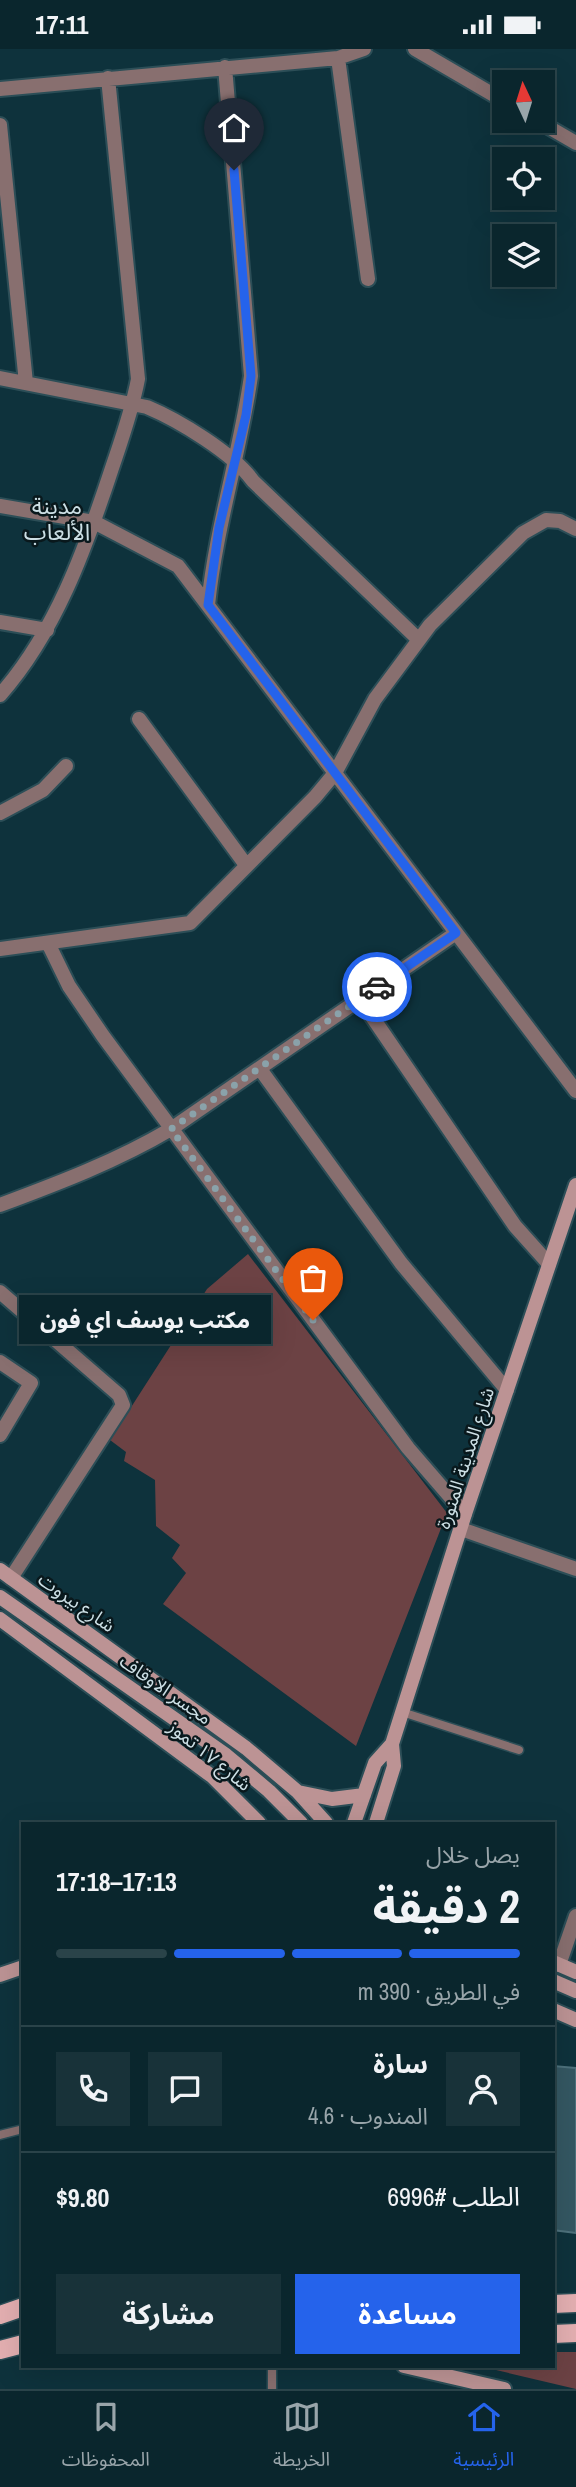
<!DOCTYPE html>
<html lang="ar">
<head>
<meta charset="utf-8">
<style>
	body { margin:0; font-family:"Archivo Narrow","Noto Sans Arabic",sans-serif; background:#183239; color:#f1f3f6; direction:rtl; height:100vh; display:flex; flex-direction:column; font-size:26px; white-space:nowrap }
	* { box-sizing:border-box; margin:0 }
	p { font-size:23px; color:#99a5aa }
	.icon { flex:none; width:38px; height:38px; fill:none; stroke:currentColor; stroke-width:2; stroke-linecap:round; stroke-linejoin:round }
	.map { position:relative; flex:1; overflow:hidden; direction:ltr }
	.side { position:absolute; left:21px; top:1773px; width:534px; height:546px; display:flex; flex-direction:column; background:#0a262d; border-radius:0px; box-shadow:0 7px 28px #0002,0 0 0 2px #2a4349; direction:rtl }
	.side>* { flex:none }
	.needle { width:46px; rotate:356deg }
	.buttons { position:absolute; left:492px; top:21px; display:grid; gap:14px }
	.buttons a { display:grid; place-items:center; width:63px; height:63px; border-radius:0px; background:#0a262d; box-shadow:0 7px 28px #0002,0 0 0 2px #2a4349; font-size:35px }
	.pin { position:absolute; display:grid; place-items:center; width:60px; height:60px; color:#fff; margin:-72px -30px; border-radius:50% 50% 50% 0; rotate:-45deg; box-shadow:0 0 7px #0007 }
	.pin .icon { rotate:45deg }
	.courier { position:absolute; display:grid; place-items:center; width:70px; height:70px; margin:-35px; border:5px solid #2563eb; border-radius:50%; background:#fff; color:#222; box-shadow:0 2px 9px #0007 }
	.bubble { position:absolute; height:49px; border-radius:0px; background:#0a262d; box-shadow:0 7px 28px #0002,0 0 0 2px #2a4349; font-size:23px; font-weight:700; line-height:49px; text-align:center; direction:rtl }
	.head em { font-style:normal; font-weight:700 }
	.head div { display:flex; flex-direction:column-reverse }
	.head { display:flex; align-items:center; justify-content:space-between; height:119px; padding:0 35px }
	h1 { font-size:46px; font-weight:700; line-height:52px }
	.bar { display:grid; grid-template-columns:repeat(4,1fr); gap:10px 7px; align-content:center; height:84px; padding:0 35px }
	.bar i { height:9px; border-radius:5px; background:#2a4349 }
	.bar .active { background:#2563eb }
	.bar p { grid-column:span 4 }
	.line { display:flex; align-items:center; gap:18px; padding:0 35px; border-top:2px solid #2a4349 }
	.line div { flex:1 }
	.round { display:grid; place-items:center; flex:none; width:74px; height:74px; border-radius:0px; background:#183239 }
	.action { display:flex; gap:14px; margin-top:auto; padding:14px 35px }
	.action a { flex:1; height:80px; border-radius:0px; background:#2563eb; color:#fff; font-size:28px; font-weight:700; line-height:80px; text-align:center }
	.action a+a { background:#183239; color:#f1f3f6 }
	.status { display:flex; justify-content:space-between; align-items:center; height:49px; padding:0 35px; background:#0a262d; direction:ltr }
	.status svg { height:19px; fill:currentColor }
	.tab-bar { display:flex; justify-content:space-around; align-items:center; height:98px; border-top:2px solid #2a4349; background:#0a262d; font-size:19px; color:#99a5aa }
	.tab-bar a { display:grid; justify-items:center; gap:4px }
	.tab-bar .active { color:#2563eb }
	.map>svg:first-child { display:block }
</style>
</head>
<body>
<div class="status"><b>17:11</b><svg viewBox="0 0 49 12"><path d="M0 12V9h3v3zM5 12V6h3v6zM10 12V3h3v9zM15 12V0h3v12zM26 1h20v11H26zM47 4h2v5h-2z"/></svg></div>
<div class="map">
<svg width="576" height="2340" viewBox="0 0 576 2340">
	<rect width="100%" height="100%" fill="#0e323c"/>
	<path fill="#6c4244" d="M248,1205L447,1464L356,1697L163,1555L186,1524L172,1509L180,1496L156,1477L155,1431L124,1412L126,1403L110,1391L207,1240Z
		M553,2303H576V2340L479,2317H553Z"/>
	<path fill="#345762" stroke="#4d717c" stroke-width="2" d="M553,2017L576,2019V2184L553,2181Z"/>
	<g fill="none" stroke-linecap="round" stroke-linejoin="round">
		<g stroke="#2c4e57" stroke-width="11">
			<path id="lane" d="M402,1663L519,1701
				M0,2086L23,2080
				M272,2317V2340"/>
		</g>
		<g stroke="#2c4e57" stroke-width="18">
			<path id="street" d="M415,0L504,52
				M338,9L368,230
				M0,40L338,9L364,0
				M538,72L576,94
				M0,76L26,334
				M0,329L147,358C178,371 233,404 253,432L419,591
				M0,457L94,473L178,517L576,1042
				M208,556C216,478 240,404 251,327L225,18
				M0,573L47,581
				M0,646C55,584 85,501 111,422C121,392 132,362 138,330L108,29
				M139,670L246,816
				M0,764L43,741L66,717
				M48,894L69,937L103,987L408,1399L465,1465
				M0,900L190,874L315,748L335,724L375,650L430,576L523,484L546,471L560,472L576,480
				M360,950L515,1177L549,1215
				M260,1020L401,1214L507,1341
				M0,1156C59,1134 117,1112 171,1080L456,884
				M0,1243L119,1346L123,1356L11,1529
				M0,1313L31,1334L0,1386
				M461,1480L576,1520
				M559,1916L576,1867"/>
		</g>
		<g stroke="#2c4e57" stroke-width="18">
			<path id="secondary" d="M0,1521L246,1699L298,1743L326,1774
				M0,1548L226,1706L269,1742L301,1774
				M0,1570L213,1728L259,1774
				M298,1743L332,1750L364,1746
				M354,1774L375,1714L392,1695
				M376,1774L394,1717L392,1695L465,1465L576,1136
				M553,1913L576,1923
				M0,1926L23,1918
				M553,1932L576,1942
				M553,1961L576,1971
				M404,2317L504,2340"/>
		</g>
		<g stroke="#2c4e57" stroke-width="21">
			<path id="primary" d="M553,2255L576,2254
				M0,2266L23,2258
				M553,2285L576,2284
				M0,2301L23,2295"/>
		</g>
		<use href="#lane" stroke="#886f6f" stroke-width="8"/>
		<use href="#street" stroke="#886f6f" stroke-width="14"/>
		<use href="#secondary" stroke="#bc9394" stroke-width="14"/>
		<use href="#primary" stroke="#e3afb1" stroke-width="18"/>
	</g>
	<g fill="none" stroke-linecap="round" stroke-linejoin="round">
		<path stroke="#8aa2aa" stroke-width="7" stroke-dasharray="0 12.6" d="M313,1271L171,1080L377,938"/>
		<path stroke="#2563eb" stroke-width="9" d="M234,121L251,327L246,366L219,479L208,556L456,884L377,938"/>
	</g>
	<g text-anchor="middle" stroke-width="5" stroke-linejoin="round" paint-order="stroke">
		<g font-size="19" fill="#ccdfe5" stroke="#09181c">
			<text transform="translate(465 1409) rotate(-72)" y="7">شارع المدينة المنورة</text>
			<text transform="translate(77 1553) rotate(35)" y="7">شارع بيروت</text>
			<text transform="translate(166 1640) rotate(35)" y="7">مجسر الاوقاف</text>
			<text transform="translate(210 1706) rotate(39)" y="7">شارع ١٧ تموز</text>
		</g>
		<g font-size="23" fill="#ccdfe5" stroke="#09181c">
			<text x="57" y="465">مدينة<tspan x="57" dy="26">الألعاب</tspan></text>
		</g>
	</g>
</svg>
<div class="buttons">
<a><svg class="needle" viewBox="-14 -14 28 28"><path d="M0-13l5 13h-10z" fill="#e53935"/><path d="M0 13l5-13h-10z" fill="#99a5aa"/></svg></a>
<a><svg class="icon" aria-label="locate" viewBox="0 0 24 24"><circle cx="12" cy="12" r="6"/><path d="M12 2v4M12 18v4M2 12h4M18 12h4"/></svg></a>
<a><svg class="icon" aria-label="layers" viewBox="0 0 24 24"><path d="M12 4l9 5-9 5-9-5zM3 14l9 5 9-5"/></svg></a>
</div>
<div class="pin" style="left:313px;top:1271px;background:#ea580c"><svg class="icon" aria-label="bag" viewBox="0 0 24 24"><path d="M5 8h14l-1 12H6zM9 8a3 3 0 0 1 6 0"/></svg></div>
<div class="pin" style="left:234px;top:121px;background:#1f2937"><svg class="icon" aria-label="home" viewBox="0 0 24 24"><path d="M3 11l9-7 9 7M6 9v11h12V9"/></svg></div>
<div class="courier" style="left:377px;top:938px"><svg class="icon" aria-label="car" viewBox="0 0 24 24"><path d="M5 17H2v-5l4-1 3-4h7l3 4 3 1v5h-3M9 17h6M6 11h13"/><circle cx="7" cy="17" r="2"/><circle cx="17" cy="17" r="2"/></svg></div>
<div class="bubble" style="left:19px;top:1246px;width:252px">مكتب يوسف اي فون</div>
<section class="side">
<div class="head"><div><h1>2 دقيقة</h1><p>يصل خلال</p></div><em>17:13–17:18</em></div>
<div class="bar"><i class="active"></i><i class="active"></i><i class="active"></i><i></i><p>في الطريق · 390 m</p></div>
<div class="line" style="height:126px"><a class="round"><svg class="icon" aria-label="person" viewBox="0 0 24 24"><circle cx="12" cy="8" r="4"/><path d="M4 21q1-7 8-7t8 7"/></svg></a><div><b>سارة</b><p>المندوب · 4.6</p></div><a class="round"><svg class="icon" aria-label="chat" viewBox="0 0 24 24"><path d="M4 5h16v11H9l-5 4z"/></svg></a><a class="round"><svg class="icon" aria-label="phone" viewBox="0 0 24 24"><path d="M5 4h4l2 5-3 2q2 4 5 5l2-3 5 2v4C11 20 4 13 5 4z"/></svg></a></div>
<div class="line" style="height:91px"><div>الطلب #6996</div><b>$9.80</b></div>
<div class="action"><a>مساعدة</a><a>مشاركة</a></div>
</section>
</div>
<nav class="tab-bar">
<a class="active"><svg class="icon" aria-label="home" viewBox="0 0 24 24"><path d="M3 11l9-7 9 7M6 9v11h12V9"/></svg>الرئيسية</a>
<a><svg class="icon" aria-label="map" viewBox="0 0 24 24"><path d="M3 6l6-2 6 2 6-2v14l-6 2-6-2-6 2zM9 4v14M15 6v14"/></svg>الخريطة</a>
<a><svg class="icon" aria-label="saved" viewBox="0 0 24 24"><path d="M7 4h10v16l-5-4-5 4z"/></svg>المحفوظات</a>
</nav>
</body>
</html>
